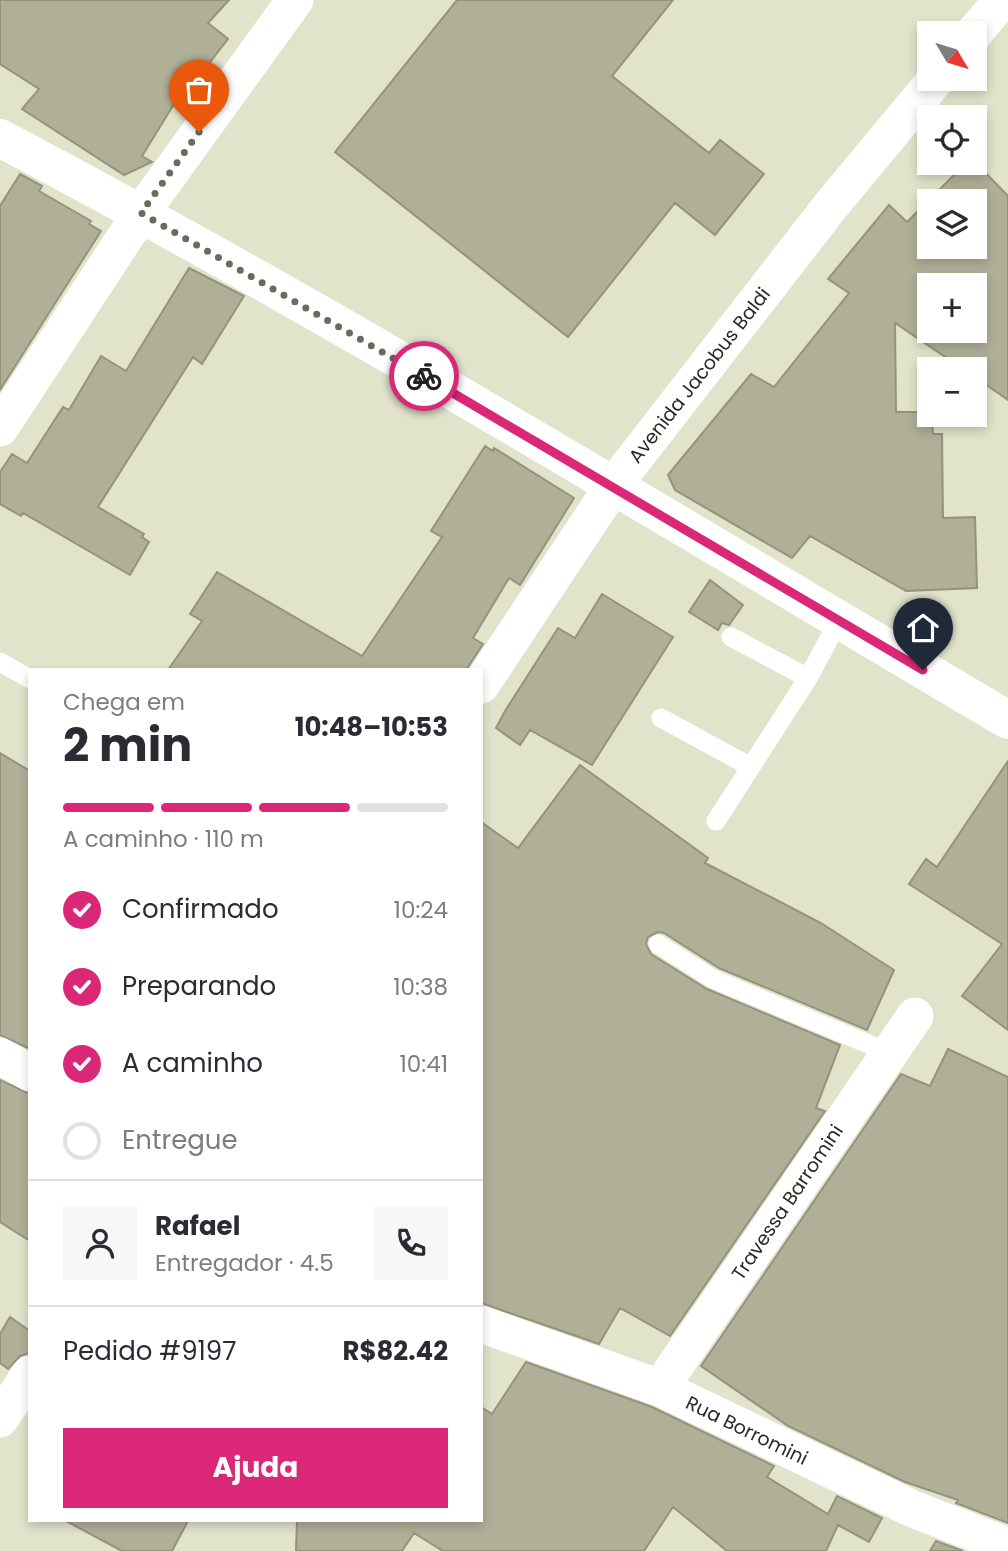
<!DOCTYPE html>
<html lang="pt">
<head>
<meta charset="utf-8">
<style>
	body { margin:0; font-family:Poppins,sans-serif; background:#f7f7f7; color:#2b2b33; height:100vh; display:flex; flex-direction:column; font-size:26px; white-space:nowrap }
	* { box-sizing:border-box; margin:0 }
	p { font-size:23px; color:#7c7c81 }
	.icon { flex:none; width:38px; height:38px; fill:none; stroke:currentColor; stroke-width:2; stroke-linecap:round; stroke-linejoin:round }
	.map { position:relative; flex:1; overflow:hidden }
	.details { position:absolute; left:28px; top:668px; width:455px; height:854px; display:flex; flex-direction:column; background:#fff; border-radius:0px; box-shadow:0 4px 10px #0003 }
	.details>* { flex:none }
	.needle { width:46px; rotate:128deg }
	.controls { position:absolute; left:917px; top:21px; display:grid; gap:14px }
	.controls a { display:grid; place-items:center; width:70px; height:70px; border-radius:0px; background:#fff; box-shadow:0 4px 10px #0003; font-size:35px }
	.pin { position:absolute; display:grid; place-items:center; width:60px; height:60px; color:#fff; margin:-72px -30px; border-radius:50% 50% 50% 0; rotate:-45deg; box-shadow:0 0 7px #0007 }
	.pin .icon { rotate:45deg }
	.courier { position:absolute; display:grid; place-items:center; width:70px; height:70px; margin:-35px; border:5px solid #db2777; border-radius:50%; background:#fff; color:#222; box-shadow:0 2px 9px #0007 }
	.head em { font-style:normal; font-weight:700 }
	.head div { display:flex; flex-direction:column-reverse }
	.head { display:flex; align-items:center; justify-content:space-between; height:119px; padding:0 35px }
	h1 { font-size:46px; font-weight:700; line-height:52px }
	.bar { display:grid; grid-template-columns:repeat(4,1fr); gap:10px 7px; align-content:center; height:84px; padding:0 35px }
	.bar i { height:9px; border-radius:5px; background:#e1e1e2 }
	.bar .current { background:#db2777 }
	.bar p { grid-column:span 4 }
	.line { display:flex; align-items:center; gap:18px; padding:0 35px; border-top:2px solid #e1e1e2 }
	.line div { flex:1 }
	.round { display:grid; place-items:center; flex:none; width:74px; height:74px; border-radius:0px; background:#f7f7f7 }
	ol { padding:0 35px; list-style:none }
	li { display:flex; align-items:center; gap:21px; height:77px }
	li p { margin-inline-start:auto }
	li .icon { padding:7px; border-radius:50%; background:#db2777; color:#fff; stroke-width:4 }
	li:last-child { color:#7c7c81 }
	li i { width:38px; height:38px; border:4px solid #e1e1e2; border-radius:50% }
	.cta { display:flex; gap:14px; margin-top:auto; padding:14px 35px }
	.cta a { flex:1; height:80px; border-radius:0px; background:#db2777; color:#fff; font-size:28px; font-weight:700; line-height:80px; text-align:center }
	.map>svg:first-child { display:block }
</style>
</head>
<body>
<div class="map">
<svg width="1008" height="1551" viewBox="0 0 1008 1551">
	<rect width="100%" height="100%" fill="#e2e3cb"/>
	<path fill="#b0b099" stroke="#94947e" stroke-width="2" fill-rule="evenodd" d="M0,0H229L208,23L228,39L182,98L179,96L142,156L152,162L124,175L22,109L39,89L0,64Z
		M457,0H673L612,76L709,153L720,140L764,174L715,235L675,203L568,337L335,152Z
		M975,162L1008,196V400L975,377V369H963L895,323L896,412H929L932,415L933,434H942L943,518L975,517L977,588L906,591L810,536L792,558L675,490L668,475L751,374L774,387L849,293L828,279L889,205L907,222L966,163ZM929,201H975V247H929ZM929,285H975V331H929Z
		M20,174L42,186L39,191L91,221L89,224L101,231L0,390V206Z
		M189,268L244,296L202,364L193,357L98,507L144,534L142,537L149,542L130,575L23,513L21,516L0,504V472L12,454L27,463L63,407L69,410L101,356L126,371Z
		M485,446L493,451L494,448L574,498L520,585L509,578L473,638L483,644L466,670H168L202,621L190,614L217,572L362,656L442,537L431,531Z
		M710,580L743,605L729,625L722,623L718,630L689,612Z
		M602,594L673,637L592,765L530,730L520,745L496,728L505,711L558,628L575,638Z
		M0,753L30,771V1049L0,1035Z
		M1008,761V1030L962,996L1002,944L909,884L926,859L937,867Z
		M580,765L708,858L705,863L821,923L894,970L867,1030L719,968L664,933L658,932L648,937L646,944L651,954L707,989L840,1045L816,1108L825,1111L670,1336L620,1308L599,1344L481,1303V822L518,848Z
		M948,1049L1008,1077V1523L956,1503L958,1500L905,1482L788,1426L701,1366L901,1074L930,1086Z
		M0,1080L30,1094V1241L0,1222Z
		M10,1317L30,1331V1353L20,1356L8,1369L0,1363V1334Z
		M526,1362L652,1407L774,1466L767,1477L828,1514L837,1496L882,1518L869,1542L838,1525L826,1551H727L673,1507L644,1551H443L414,1533L402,1551H296L297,1521H481V1407L492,1414Z
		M66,1521H188L172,1551H122Z
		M936,1541L963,1551H930Z"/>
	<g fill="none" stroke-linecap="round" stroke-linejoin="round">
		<path stroke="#fff" stroke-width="19" d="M731,637L808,678
			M0,662L30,679
			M661,718L751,767
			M716,821L808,678L839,620
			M658,944L713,979L890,1053"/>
		<path stroke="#fff" stroke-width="37" d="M974,33L1002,0
			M0,428L141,213L295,0
			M481,685L613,486L829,208L936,79
			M0,1056L30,1073
			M481,1324L660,1388L913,1509L1008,1546
			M660,1388L915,1016
			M0,1419L30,1374"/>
		<path stroke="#fff" stroke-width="38" d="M0,138C343,319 674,523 1008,720"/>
	</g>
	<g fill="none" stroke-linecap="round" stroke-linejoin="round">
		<path stroke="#6a6b5c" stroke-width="7" stroke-dasharray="0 12.6" d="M199,132L141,213L424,376"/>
		<path stroke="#db2777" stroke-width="9" d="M424,376L923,670"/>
	</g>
	<g text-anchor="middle" stroke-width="6" stroke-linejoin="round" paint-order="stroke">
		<g font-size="19" fill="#292a21" stroke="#fff">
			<text transform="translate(699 375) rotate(-52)" y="7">Avenida Jacobus Baldi</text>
			<text transform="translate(787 1202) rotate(-56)" y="7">Travessa Barromini</text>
			<text transform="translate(747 1430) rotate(26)" y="7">Rua Borromini</text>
		</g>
	</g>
</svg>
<div class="controls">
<a><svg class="needle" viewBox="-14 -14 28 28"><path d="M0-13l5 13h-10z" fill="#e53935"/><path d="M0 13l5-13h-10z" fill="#7c7c81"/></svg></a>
<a><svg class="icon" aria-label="locate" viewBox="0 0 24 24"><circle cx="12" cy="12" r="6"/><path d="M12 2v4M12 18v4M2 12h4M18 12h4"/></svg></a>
<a><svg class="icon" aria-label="layers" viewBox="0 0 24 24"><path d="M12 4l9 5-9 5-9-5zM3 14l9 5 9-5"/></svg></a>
<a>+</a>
<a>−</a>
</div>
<div class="pin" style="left:199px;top:132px;background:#ea580c"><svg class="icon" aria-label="bag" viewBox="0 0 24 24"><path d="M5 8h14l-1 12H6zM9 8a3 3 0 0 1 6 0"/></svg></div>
<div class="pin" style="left:923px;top:670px;background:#1f2937"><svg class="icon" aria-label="home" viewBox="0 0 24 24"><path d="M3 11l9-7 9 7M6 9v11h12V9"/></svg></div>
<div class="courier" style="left:424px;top:376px"><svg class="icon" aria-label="bike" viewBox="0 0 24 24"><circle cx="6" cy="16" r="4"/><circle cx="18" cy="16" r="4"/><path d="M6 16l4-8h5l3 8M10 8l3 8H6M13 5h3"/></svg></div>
<section class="details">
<div class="head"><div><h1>2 min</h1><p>Chega em</p></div><em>10:48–10:53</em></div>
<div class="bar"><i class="current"></i><i class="current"></i><i class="current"></i><i></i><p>A caminho · 110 m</p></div>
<ol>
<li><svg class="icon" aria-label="check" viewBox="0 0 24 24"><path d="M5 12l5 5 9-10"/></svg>Confirmado<p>10:24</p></li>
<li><svg class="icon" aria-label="check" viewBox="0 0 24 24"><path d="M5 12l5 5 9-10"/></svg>Preparando<p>10:38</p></li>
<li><svg class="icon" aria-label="check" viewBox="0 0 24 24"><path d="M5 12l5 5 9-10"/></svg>A caminho<p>10:41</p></li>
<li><i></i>Entregue</li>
</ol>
<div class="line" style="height:126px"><a class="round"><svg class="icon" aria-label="person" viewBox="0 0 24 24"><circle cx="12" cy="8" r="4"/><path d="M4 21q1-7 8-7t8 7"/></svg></a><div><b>Rafael</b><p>Entregador · 4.5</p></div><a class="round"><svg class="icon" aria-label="phone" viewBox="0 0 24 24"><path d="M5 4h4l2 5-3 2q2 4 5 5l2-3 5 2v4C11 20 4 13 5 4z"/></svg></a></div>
<div class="line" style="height:91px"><div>Pedido #9197</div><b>R$82.42</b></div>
<div class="cta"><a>Ajuda</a></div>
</section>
</div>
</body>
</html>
